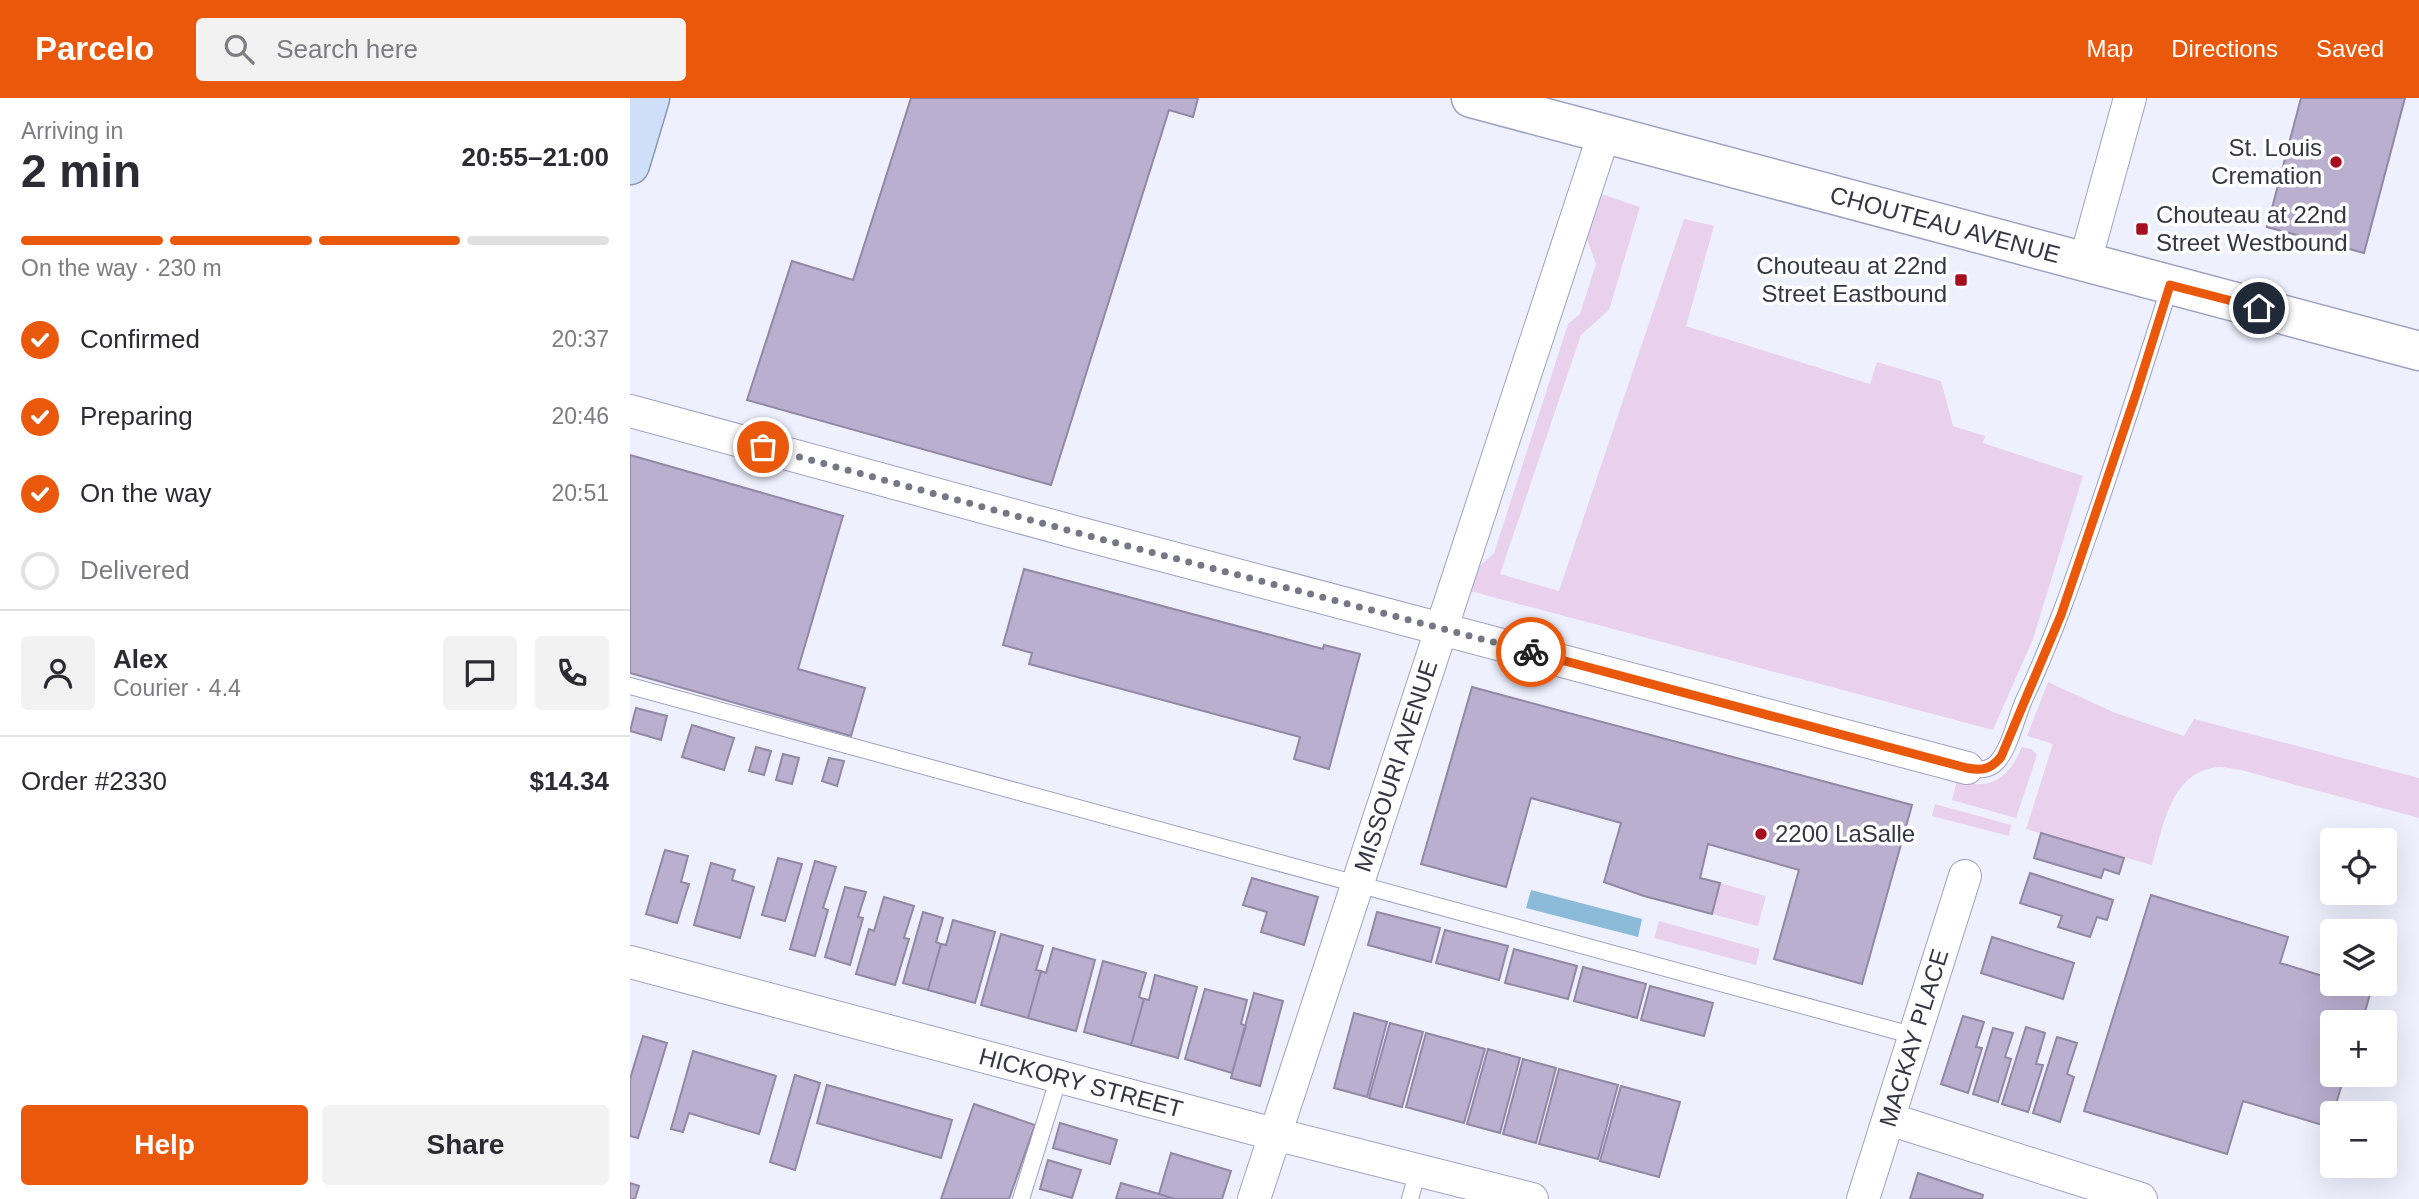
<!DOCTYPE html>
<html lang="en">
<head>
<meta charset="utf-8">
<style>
	body { margin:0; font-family:Arial,sans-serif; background:#f2f2f3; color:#2b2b33; height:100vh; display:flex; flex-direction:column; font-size:26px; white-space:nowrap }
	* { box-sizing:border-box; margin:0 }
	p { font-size:23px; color:#7c7c81 }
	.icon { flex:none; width:38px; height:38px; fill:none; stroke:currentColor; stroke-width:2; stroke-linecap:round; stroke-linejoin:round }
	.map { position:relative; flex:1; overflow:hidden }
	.drawer { display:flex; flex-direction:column; background:#fff; width:630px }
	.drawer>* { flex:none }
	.fabs { position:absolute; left:1690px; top:730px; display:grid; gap:14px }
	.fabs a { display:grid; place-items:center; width:77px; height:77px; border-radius:7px; background:#fff; box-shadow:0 7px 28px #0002; font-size:35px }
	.pin { position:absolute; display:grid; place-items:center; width:60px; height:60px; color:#fff; margin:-30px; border:4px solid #fff; border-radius:50%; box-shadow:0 2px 7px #0007 }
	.courier { position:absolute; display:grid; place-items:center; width:70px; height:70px; margin:-35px; border:5px solid #ea580c; border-radius:50%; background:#fff; color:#222; box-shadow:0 2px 9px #0007 }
	.overview em { font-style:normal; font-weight:800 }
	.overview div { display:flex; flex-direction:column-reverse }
	.overview { display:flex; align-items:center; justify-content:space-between; height:119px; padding:0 21px }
	h1 { font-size:46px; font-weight:800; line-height:52px }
	.bar { display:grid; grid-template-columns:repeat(4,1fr); gap:10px 7px; align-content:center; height:84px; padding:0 21px }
	.bar i { height:9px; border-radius:5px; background:#e1e1e2 }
	.bar .selected { background:#ea580c }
	.bar p { grid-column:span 4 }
	.line { display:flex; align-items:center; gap:18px; padding:0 21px; border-top:2px solid #e1e1e2 }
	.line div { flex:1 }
	.round { display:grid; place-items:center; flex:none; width:74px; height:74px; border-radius:7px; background:#f2f2f3 }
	ol { padding:0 21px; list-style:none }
	li { display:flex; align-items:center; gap:21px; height:77px }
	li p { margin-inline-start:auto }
	li .icon { padding:7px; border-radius:50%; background:#ea580c; color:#fff; stroke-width:4 }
	li:last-child { color:#7c7c81 }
	li i { width:38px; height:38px; border:4px solid #e1e1e2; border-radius:50% }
	.primary-button { display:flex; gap:14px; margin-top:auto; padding:14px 21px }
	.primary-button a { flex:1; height:80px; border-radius:7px; background:#ea580c; color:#fff; font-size:28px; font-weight:800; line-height:80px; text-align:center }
	.primary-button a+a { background:#f2f2f3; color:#2b2b33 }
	header { display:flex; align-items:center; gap:42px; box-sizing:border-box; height:98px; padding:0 35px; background:#ea580c; color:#fff }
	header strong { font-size:33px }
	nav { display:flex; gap:38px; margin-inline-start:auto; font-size:24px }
	.search { width:490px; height:63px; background:#f2f2f3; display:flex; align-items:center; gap:18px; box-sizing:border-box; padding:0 24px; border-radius:7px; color:#7c7c81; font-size:26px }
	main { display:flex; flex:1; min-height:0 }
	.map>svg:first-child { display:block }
</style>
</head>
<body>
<header>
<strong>Parcelo</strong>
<div class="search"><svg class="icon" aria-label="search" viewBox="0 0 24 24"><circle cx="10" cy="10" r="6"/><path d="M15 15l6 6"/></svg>Search here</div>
<nav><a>Map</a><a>Directions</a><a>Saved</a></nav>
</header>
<main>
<section class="drawer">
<div class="overview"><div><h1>2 min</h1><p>Arriving in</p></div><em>20:55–21:00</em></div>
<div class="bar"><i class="selected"></i><i class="selected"></i><i class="selected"></i><i></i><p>On the way · 230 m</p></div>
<ol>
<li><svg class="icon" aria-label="check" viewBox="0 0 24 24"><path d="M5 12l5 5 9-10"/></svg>Confirmed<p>20:37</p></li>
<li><svg class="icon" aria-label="check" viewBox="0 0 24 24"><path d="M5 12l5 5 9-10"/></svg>Preparing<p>20:46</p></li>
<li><svg class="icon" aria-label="check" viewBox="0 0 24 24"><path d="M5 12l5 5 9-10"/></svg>On the way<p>20:51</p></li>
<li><i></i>Delivered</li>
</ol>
<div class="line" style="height:126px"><a class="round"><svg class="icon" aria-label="person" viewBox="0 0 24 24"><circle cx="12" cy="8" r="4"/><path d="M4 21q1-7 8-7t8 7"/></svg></a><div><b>Alex</b><p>Courier · 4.4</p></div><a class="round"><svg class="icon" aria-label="chat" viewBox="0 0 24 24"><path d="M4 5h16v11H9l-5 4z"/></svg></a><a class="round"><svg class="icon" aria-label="phone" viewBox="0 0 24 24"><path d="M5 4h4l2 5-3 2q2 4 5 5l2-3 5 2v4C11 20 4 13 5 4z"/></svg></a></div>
<div class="line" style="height:91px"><div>Order #2330</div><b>$14.34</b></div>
<div class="primary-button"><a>Help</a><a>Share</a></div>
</section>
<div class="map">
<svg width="1789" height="1101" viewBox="0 0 1789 1101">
	<rect width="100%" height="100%" fill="#eef0fe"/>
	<path fill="#e9d1ed" d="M971,96L1010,109L979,212L951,237L870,476L929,493L1054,121L1084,128L1056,228L1240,286L1247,264L1311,283L1323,328L1355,338L1353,345L1453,378L1403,541L1363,632L840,493L848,470L864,455L938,226L950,216L966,166L956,139Z
		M1418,584L1483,614L1554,638L1564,621L1789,680V720L1611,672C1604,671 1596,669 1589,669C1540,673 1533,730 1522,767L1396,731L1423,646L1397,638Z
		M1392,649L1402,651L1407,657L1386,720L1322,702L1327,682C1362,694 1379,679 1392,649Z
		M1305,706L1381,727L1379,738L1302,718Z
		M1090,785L1136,798L1128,828L1082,816Z
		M1029,823L1130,851L1126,867L1024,840Z"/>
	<path fill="#8cbad9" d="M901,792L1012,821L1008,839L896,810Z"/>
	<path fill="#baafcf" stroke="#9288a5" stroke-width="2" d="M281,0H568L563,19L539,12L421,387L117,302L162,163L223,182Z
		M1671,0H1775L1734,155L1637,129Z
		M0,357L213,418L168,571L235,590L221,638L0,575Z
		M394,471L693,551L694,547L730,556L699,671L664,661L670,639L399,566L402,555L373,547Z
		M842,589L1282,707L1232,886L1144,861L1169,772L1078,746L1070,780L1090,785L1082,816L1014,798L974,784L991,725L901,700L876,789L791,766Z
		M6,610L37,618L31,642L0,633Z
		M62,627L104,640L94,672L52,659Z
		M126,649L141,653L134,677L119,673Z
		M153,656L169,660L162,686L146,682Z
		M199,660L214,663L207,688L192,683Z
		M1411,735L1494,760L1489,776L1474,771L1471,780L1404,760Z
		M35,752L58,758L51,784L59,786L47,825L16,816Z
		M148,760L172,766L155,823L132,817Z
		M185,763L206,769L193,810L198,812L185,858L160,851Z
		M81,765L105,772L102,782L124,789L110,840L64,827Z
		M1400,775L1483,802L1477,822L1467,819L1460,839L1428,829L1432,818L1390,805Z
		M622,780L688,799L674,847L631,834L637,814L613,807Z
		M215,789L236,794L228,819L233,820L220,867L195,859Z
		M1521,797L1658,839L1650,865L1703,881V886H1716L1741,893L1732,924H1703V976H1715L1699,1029L1613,1003L1597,1056L1454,1013Z
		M254,799L284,808L274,840L279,841L265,887L226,876L239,831L244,833Z
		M293,814L313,820L306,844L311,846L298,892L273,885Z
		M747,814L810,830L801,864L738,847Z
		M323,822L365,834L345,905L298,892L311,846L316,847Z
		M815,832L878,848L869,882L806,865Z
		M371,836L413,848L406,872L411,873L398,920L351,907Z
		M1362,839L1444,865L1433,901L1351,875Z
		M423,850L465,862L446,933L398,920L411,873L416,875Z
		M884,851L947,868L938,901L875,885Z
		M473,863L516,875L509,899L514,901L501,947L454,934Z
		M953,869L1016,886L1007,920L944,903Z
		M525,877L567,889L548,960L501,947L514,901L519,902Z
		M1020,888L1083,905L1074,938L1011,922Z
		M575,891L617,902L611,926L616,928L602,975L555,961Z
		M624,895L653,903L630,988L601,980Z
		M724,915L757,924L737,999L704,990Z
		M1333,918L1354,924L1346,949L1352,950L1338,995L1311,986Z
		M760,925L793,934L772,1009L739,1000Z
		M1396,929L1415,935L1406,966L1413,967L1398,1014L1372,1006Z
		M1363,930L1383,935L1375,959L1381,961L1368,1004L1343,996Z
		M796,935L855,951L834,1025L776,1009Z
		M13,938L37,945L8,1040L0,1038V981Z
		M1427,939L1447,945L1437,976L1444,979L1430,1024L1403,1015Z
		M858,951L890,960L870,1035L837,1026Z
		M63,953L146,978L129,1036L59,1015L53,1034L41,1031Z
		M893,961L926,970L906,1045L873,1036Z
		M929,971L988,987L968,1061L909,1046Z
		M165,977L190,985L165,1072L140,1064Z
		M197,987L322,1022L311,1060L187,1025Z
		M991,988L1050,1004L1029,1079L970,1063Z
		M344,1006L405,1027L379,1101H311Z
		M430,1025L487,1042L480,1066L423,1050Z
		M541,1055L601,1073L592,1101H545L529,1096Z
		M418,1062L451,1072L442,1100L410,1091Z
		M1288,1075L1353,1097L1352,1101H1280Z
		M0,1085L9,1088L5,1101H0Z
		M491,1085L529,1096L545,1101H486Z"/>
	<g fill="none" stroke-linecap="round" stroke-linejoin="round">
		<g stroke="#9ea2c1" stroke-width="18">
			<path id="lane" d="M0,588L1285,938
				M1337,670C1348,672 1359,673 1367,664C1380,650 1386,620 1394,602C1425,537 1447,471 1470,404C1494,332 1518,259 1540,187
				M391,1101L429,979
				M780,1101L788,1072"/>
		</g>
		<g stroke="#9ea2c1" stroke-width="34">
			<path id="street" d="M1455,164L1500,0
				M0,313L452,436L1337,670
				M0,864L625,1031L902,1101
				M1259,1021L1511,1101
				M624,1101L974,36
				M1233,1101L1335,778"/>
		</g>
		<g stroke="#9ea2c1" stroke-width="41">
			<path id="secondary" d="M841,0L1789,253"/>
		</g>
		<g stroke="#8496b4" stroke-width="41">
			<path id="primary" d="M0,67L20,0"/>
		</g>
		<use href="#lane" stroke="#fff" stroke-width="16"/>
		<use href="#street" stroke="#fff" stroke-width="32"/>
		<use href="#secondary" stroke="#fff" stroke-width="38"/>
		<use href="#primary" stroke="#cfdff7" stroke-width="38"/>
	</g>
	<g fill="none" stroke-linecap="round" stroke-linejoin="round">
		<path stroke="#757784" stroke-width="7" stroke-dasharray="0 12.6" d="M133,349L452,436L901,554"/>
		<path stroke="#ea580c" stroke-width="9" d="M901,554L1337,670C1353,673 1361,671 1371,659L1431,517L1506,296L1540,187L1629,210"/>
	</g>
	<g fill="#a60d1f" stroke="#fefefe" stroke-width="2.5">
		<circle cx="1706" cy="64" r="7"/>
		<rect x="1505" y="124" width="14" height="14" rx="3.5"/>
		<rect x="1324" y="175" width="14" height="14" rx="3.5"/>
		<circle cx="1131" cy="736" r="7"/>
	</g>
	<g text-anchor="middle" stroke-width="7" stroke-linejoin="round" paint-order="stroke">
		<g font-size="24" fill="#343643" stroke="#fefefe" text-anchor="end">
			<text x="1692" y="58">St. Louis<tspan x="1692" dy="28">Cremation</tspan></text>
			<text x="1526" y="125" text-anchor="start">Chouteau at 22nd<tspan x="1526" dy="28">Street Westbound</tspan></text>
			<text x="1317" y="176">Chouteau at 22nd<tspan x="1317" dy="28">Street Eastbound</tspan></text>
			<text x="1145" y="744" text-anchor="start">2200 LaSalle</text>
		</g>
		<g font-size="24" fill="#343643" stroke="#fefefe">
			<text transform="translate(1315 127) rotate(15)" y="8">CHOUTEAU AVENUE</text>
			<text transform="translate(766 668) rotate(-72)" y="8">MISSOURI AVENUE</text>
			<text transform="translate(1284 940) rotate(-73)" y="8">MACKAY PLACE</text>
			<text transform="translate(451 985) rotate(15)" y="8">HICKORY STREET</text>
		</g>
	</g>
</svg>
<div class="fabs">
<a><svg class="icon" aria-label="locate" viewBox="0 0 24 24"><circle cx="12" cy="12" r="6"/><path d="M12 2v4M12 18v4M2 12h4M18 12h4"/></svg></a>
<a><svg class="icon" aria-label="layers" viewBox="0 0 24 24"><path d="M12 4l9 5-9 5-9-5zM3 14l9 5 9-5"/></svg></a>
<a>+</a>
<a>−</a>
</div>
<div class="pin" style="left:133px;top:349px;background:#ea580c"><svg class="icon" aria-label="bag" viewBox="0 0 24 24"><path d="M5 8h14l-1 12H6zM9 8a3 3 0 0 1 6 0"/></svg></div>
<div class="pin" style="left:1629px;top:210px;background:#1f2937"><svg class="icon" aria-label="home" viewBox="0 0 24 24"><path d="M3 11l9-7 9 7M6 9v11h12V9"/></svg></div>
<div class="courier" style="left:901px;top:554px"><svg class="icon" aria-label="bike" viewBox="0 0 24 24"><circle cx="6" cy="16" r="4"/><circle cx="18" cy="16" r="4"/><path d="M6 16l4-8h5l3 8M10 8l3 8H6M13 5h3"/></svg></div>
</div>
</main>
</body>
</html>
